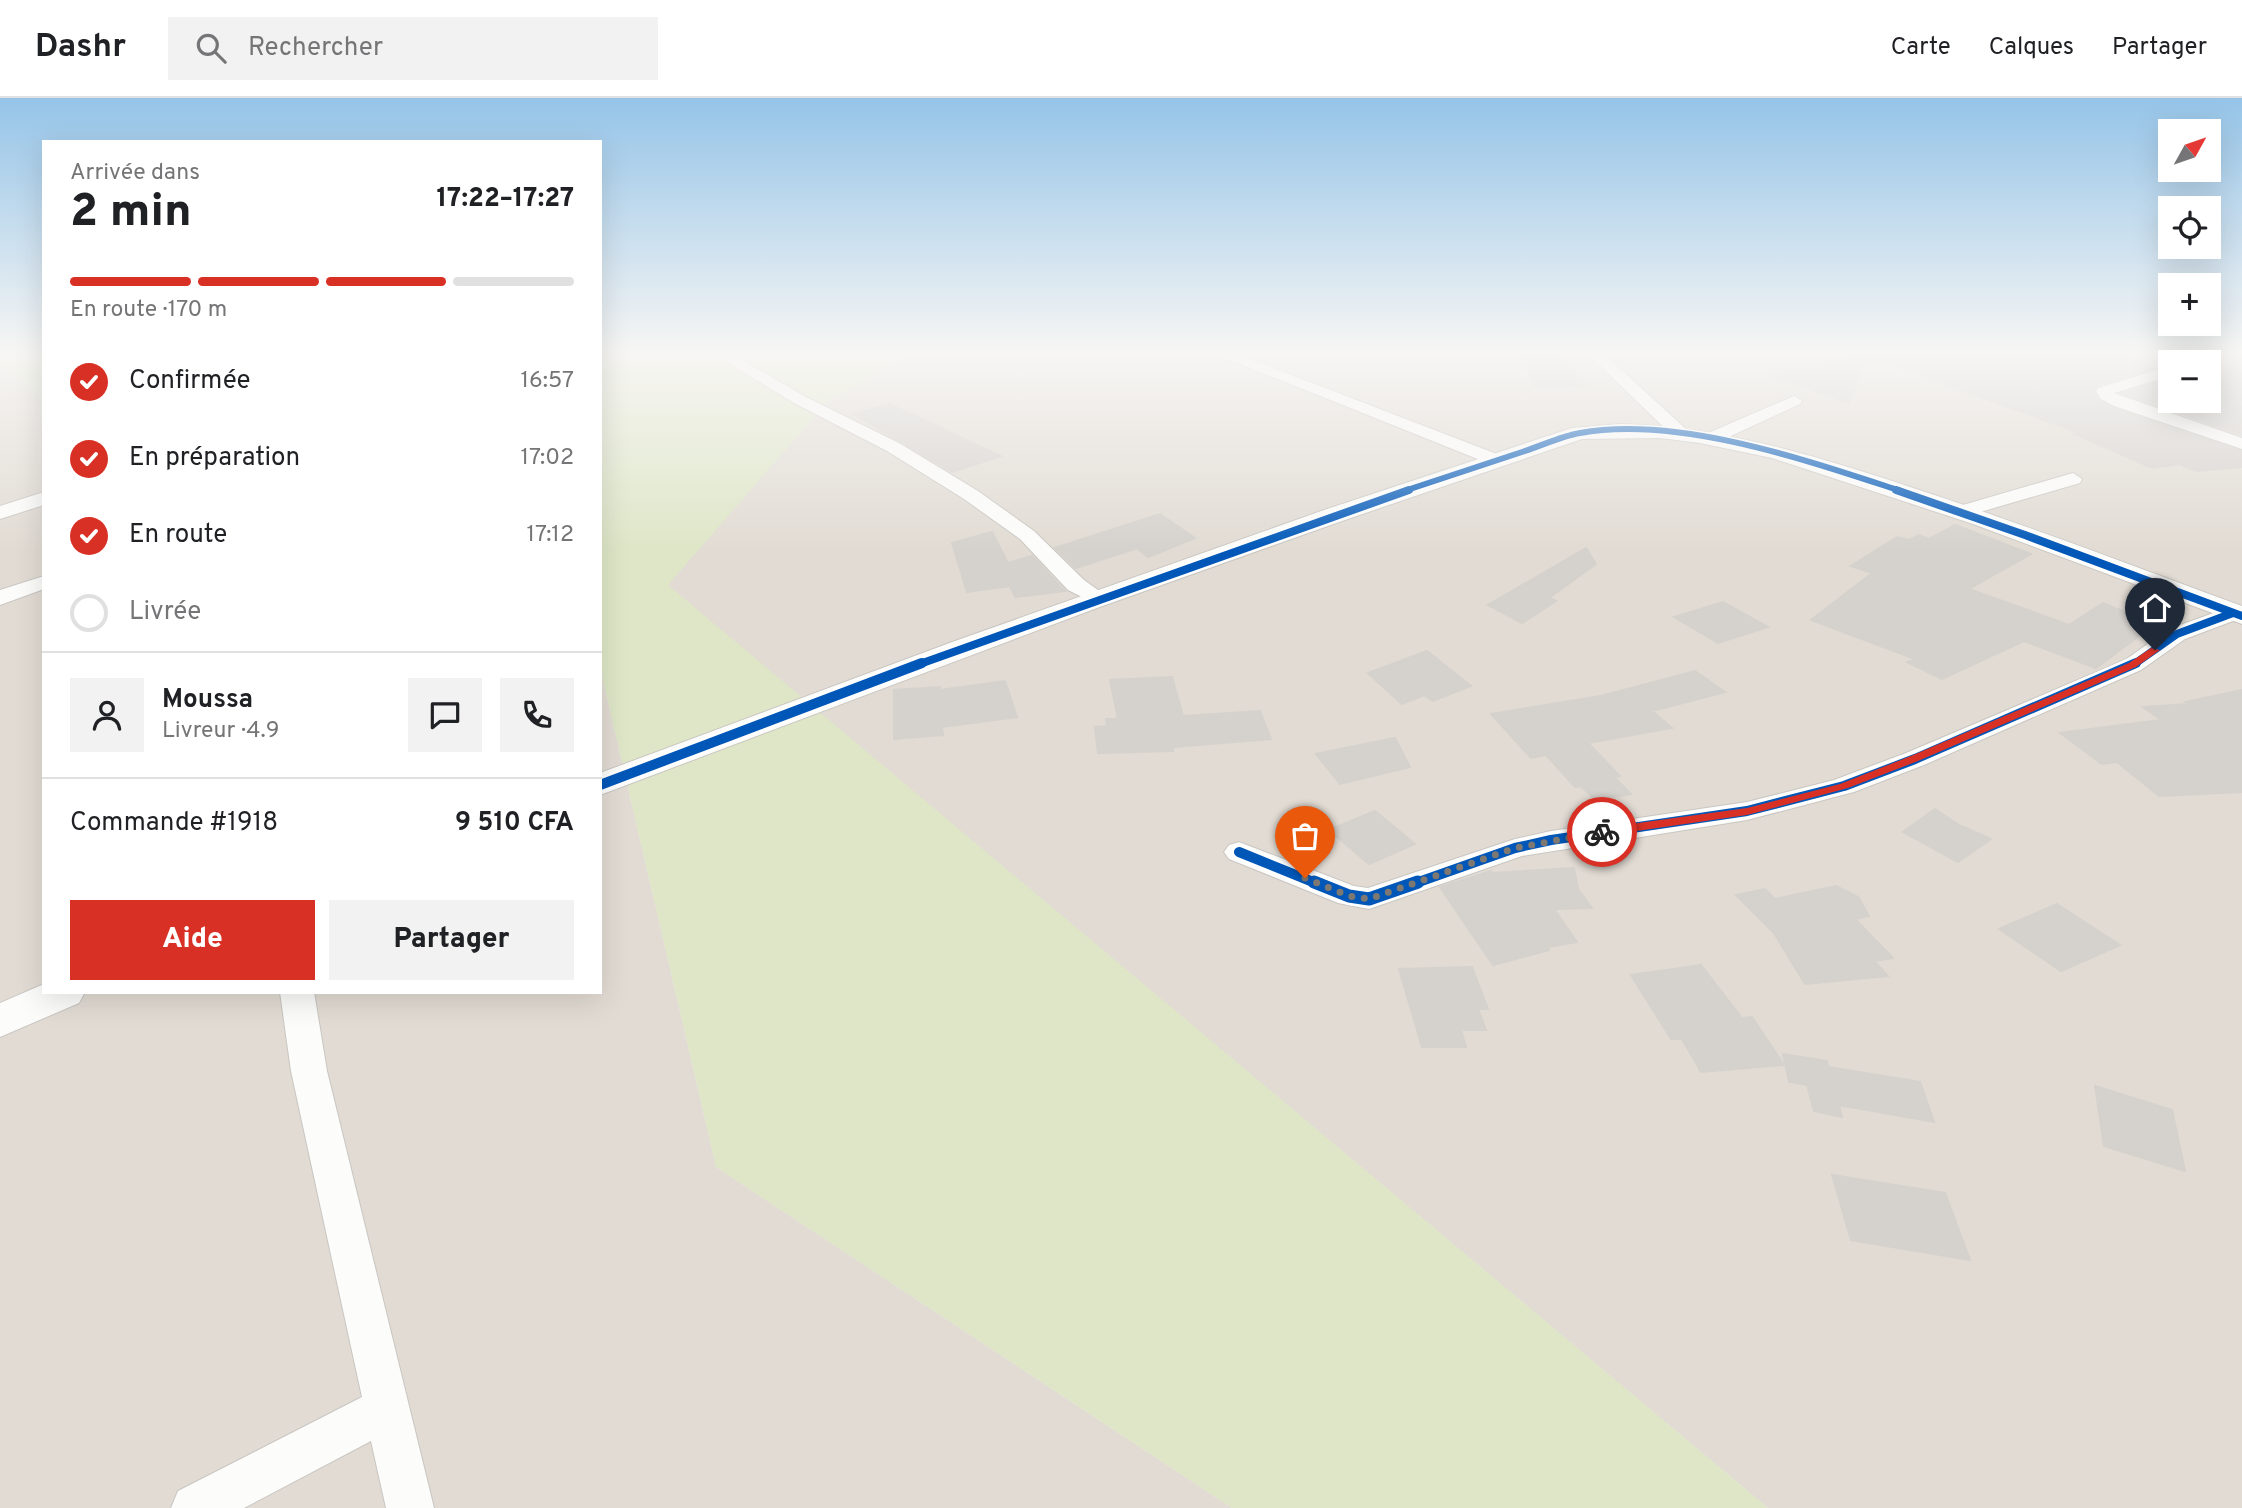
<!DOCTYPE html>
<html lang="fr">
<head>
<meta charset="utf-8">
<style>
	body { margin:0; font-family:Overpass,sans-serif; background:#f2f2f2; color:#202124; height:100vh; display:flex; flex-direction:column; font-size:26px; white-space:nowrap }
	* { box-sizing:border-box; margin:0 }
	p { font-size:23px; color:#757577 }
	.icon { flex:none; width:38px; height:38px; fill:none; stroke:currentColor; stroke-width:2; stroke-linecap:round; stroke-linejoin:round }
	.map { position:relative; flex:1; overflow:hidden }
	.sheet { position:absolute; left:42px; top:42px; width:560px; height:854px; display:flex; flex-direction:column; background:#fff; border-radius:0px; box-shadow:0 7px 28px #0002 }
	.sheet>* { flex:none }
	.needle { width:46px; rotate:50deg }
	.controls { position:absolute; left:2158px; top:21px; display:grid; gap:14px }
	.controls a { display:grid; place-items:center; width:63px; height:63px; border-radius:0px; background:#fff; box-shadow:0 7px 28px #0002; font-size:35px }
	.pin { position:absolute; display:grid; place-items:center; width:60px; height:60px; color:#fff; margin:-72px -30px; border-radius:50% 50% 50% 0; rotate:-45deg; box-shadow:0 0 7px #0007 }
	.pin .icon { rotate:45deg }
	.courier { position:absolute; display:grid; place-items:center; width:70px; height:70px; margin:-35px; border:5px solid #d93025; border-radius:50%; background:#fff; color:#222; box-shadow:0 2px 9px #0007 }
	.head em { font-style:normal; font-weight:800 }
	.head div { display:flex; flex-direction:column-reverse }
	.head { display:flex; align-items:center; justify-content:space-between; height:119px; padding:0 28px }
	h1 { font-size:46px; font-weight:800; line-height:52px }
	.bar { display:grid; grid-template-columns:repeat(4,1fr); gap:10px 7px; align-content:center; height:84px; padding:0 28px }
	.bar i { height:9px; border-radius:5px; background:#e0e0e0 }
	.bar .active { background:#d93025 }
	.bar p { grid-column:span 4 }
	.line { display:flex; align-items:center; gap:18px; padding:0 28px; border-top:2px solid #e0e0e0 }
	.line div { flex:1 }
	.round { display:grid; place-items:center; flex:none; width:74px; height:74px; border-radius:0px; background:#f2f2f2 }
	ol { padding:0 28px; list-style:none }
	li { display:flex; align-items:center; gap:21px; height:77px }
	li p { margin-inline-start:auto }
	li .icon { padding:7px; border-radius:50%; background:#d93025; color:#fff; stroke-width:4 }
	li:last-child { color:#757577 }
	li i { width:38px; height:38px; border:4px solid #e0e0e0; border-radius:50% }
	.button { display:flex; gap:14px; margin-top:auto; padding:14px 28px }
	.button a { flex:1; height:80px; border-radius:0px; background:#d93025; color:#fff; font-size:28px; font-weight:800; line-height:80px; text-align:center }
	.button a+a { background:#f2f2f2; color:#202124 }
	header { display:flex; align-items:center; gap:42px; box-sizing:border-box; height:98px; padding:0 35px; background:#fff; border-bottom:2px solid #e0e0e0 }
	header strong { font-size:33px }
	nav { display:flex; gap:38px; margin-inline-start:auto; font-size:24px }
	.search { width:490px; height:63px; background:#f2f2f2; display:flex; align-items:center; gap:18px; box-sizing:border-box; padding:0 24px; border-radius:0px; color:#757577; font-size:26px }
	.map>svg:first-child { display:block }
</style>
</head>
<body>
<header>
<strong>Dashr</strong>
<div class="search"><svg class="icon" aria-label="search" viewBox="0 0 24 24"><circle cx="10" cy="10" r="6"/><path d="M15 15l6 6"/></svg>Rechercher</div>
<nav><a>Carte</a><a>Calques</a><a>Partager</a></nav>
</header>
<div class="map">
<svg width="2242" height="1410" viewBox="0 0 2242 1410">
	<rect width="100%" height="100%" fill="#edeae6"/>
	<path fill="#e1dbd3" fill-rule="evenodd" d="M914,255H2242V1410H1768L667,487L828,303ZM2170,264H2208V303H2170Z
		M0,266L44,300V894H600V569L716,1069L1232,1410H0Z"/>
	<path fill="#dee6c7" d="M0,255H44V300L0,266Z
		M600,255H914L828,303L668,487L1768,1410H1232L716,1069L600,569Z"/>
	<path fill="#d5d1cd" stroke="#d5d1cc" stroke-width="2" d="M1866,255H2111L2155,270L2097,287L2094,294L2100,303L2113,310L2242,353V369L2196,373L2180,366L2152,370L2075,336L2080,335L1867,258L1849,305L1768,276Z
		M1519,257H1562L1586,287L1536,289Z
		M2217,265L2242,274V337L2122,295L2170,281V303H2208V267Z
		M889,306L1001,358L952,374L854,316Z
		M1160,416L1195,440L1148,459L1137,450L1076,470L1055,450Z
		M1955,427L2031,456L1969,491L2069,527L2103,505L2155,526L2096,570L2024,543L1942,581L1907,564L1915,561L1811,522L1872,475L1851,468L1897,439L1909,442L1919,437L1929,441Z
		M992,434L1008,465L1032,458L1065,493L1015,499L1010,488L967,494L952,445Z
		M1586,450L1596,466L1549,500L1556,503L1522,525L1488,507Z
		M1723,504L1768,529L1718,545L1674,519Z
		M1427,553L1471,588L1433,603L1424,597L1402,606L1368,575Z
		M1695,573L1725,594L1652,613L1672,630L1588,645L1620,678L1614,679L1631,696L1595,702L1581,688L1575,689L1546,657L1531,660L1491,616L1601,598Z
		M1172,579L1183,618L1260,613L1271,641L1173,649V653L1098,655L1095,629L1107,628L1106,621H1118L1110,582Z
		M1005,583L1017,619L942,629L943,637L894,641V592L940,589V592Z
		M2242,592V694L2159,698L2117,664L2102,666L2060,635L2161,622L2143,609L2190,606L2186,604Z
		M1395,640L1410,669L1340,686L1316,656Z
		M1935,711L1959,727L1991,741L1958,764L1903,734Z
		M1375,713L1415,746L1369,766L1329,732Z
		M1574,770L1578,791L1592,810L1554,811L1577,844L1548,849L1549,852L1493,867L1440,789L1491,773L1492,775Z
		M1836,788L1858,799L1869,818L1855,821L1893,860L1874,863L1888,878L1805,886L1774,835L1736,797L1765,791L1775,801Z
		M2057,806L2120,847L2061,873L1999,831Z
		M1701,867L1742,920L1752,919L1784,967L1701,974L1682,941H1671L1631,877Z
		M1472,869L1488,911H1478L1486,932H1461L1466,949H1422L1399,871Z
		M1783,956L1827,963L1828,969L1920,984L1934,1024L1839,1007L1842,1019L1814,1013L1807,987L1789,984Z
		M2095,988L2172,1012L2185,1073L2104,1048Z
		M1832,1077L1945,1095L1970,1162L1851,1142Z"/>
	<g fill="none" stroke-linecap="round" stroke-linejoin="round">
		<g stroke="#c9c6c2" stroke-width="2">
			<path id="minor" d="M712,255H730L806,299L899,345L978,393L1034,433L1084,482L1109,500L1106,505L1098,507L1068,492L1020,441L964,401L887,353L794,305Z
				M1213,255H1234L1502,358L1505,362L1502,366H1490Z
				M1587,255H1603L1688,333L1691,337L1688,341H1676Z
				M2208,257L2213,259L2216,262L2213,265L2193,264Z
				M2170,268V278L2114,295L2242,340V351L2114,308L2101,301L2096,293L2098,290Z
				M1794,298L1802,303L1800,306L1720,343H1708L1705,339L1708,335Z
				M2073,375L2082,381L2080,385L1963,419L1953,413L1956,409Z
				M44,394V407L0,421V408Z
				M44,478V491L0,507V492Z
				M2233,508L2242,512L2241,520L2185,541L2141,572L1924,667L1854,694L1747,722L1522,758L1369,811L1338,805L1229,761L1224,754L1229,747L1239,744L1354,788L1368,790L1515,741L1551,733L1747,704L1834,682L1906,655L2125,562L2169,531Z
				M280,894H314L327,973L434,1410H386L371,1343L244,1410H171L178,1393L362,1299L291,973Z"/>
		</g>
		<g stroke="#c9c6c2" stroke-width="2">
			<path id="tertiary" d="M1620,326C1723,329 1817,358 1913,390C2024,426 2133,468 2242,508V526L1973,426L1772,360L1700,345L1660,340L1582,341L1342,423L1097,510L600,697V675L955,543L1324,412L1572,330Z
				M44,886V894H85L79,905L0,939V905Z"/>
		</g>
		<use href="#minor" fill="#fcfcfb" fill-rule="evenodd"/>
		<use href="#tertiary" fill="#fcfcfb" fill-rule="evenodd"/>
		<g stroke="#fff" stroke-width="9">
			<path id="cycleway-far3" d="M1404,393C1444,380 1485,366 1525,353C1543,347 1562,338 1580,335C1678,317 1809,363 1901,393"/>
		</g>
		<g stroke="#fff" stroke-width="11">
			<path id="cycleway-far2" d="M1896,392L2025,437L2242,518
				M917,567L1409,392
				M2133,567L2177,536L2233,515"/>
		</g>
		<g stroke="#fff" stroke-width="15">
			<path id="cycleway-far1" d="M600,687L922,565
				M1239,754L1318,786
				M1413,786L1515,750L1551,742L1747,713L1844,688L1915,661L2136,565"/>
		</g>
		<g stroke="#fff" stroke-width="18">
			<path id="cycleway" d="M1314,784L1349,798L1369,801L1418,784"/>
		</g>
		<use href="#cycleway-far3" stroke="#0057b8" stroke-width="6"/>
		<use href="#cycleway-far2" stroke="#0057b8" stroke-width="8"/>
		<use href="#cycleway-far1" stroke="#0057b8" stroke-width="10"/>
		<use href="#cycleway" stroke="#0057b8" stroke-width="13"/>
	</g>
	<linearGradient id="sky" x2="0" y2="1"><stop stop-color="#95c4e8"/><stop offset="0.56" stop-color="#f7f6f4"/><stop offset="1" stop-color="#f7f6f4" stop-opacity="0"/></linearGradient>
	<rect width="2242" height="453" fill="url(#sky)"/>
	<path fill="#d93025" d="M2151,550L2160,552L2136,569L1918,663L1848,690L1747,717L1602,738L1597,734L1602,730L1747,710L1840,686L1911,658L2129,565Z"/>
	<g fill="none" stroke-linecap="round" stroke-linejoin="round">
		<path stroke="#7d7872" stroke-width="7" stroke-dasharray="0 12.6" d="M1305,780L1349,798L1369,801L1515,750L1602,734"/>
	</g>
</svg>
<div class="controls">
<a><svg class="needle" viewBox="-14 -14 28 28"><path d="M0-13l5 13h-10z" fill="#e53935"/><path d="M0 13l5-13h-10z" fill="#757577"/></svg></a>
<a><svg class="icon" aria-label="locate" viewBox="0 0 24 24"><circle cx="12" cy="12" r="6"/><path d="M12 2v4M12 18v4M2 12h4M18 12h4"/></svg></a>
<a>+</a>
<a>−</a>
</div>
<div class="pin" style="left:1305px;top:780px;background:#ea580c"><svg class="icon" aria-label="bag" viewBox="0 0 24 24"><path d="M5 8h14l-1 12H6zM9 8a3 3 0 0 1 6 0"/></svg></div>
<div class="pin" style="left:2155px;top:552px;background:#1f2937"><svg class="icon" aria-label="home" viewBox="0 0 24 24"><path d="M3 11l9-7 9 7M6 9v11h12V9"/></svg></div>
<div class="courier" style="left:1602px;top:734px"><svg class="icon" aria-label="bike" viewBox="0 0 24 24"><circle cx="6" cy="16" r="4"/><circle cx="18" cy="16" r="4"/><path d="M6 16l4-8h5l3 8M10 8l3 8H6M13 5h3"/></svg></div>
<section class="sheet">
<div class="head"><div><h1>2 min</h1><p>Arrivée dans</p></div><em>17:22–17:27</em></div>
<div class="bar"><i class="active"></i><i class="active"></i><i class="active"></i><i></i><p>En route · 170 m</p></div>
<ol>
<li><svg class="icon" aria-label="check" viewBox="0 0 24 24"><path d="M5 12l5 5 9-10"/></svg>Confirmée<p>16:57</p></li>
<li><svg class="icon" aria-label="check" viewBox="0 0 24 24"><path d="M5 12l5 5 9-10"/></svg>En préparation<p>17:02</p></li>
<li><svg class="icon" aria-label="check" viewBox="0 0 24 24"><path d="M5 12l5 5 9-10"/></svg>En route<p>17:12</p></li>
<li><i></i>Livrée</li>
</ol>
<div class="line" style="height:126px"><a class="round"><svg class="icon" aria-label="person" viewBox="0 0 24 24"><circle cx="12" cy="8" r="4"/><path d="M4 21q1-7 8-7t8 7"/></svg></a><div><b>Moussa</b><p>Livreur · 4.9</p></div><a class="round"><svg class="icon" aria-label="chat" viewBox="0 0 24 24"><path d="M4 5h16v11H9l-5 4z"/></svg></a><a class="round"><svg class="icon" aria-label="phone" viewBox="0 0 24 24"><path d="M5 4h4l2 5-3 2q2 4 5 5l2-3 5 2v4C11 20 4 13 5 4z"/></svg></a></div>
<div class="line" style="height:91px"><div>Commande #1918</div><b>9 510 CFA</b></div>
<div class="button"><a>Aide</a><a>Partager</a></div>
</section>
</div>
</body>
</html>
